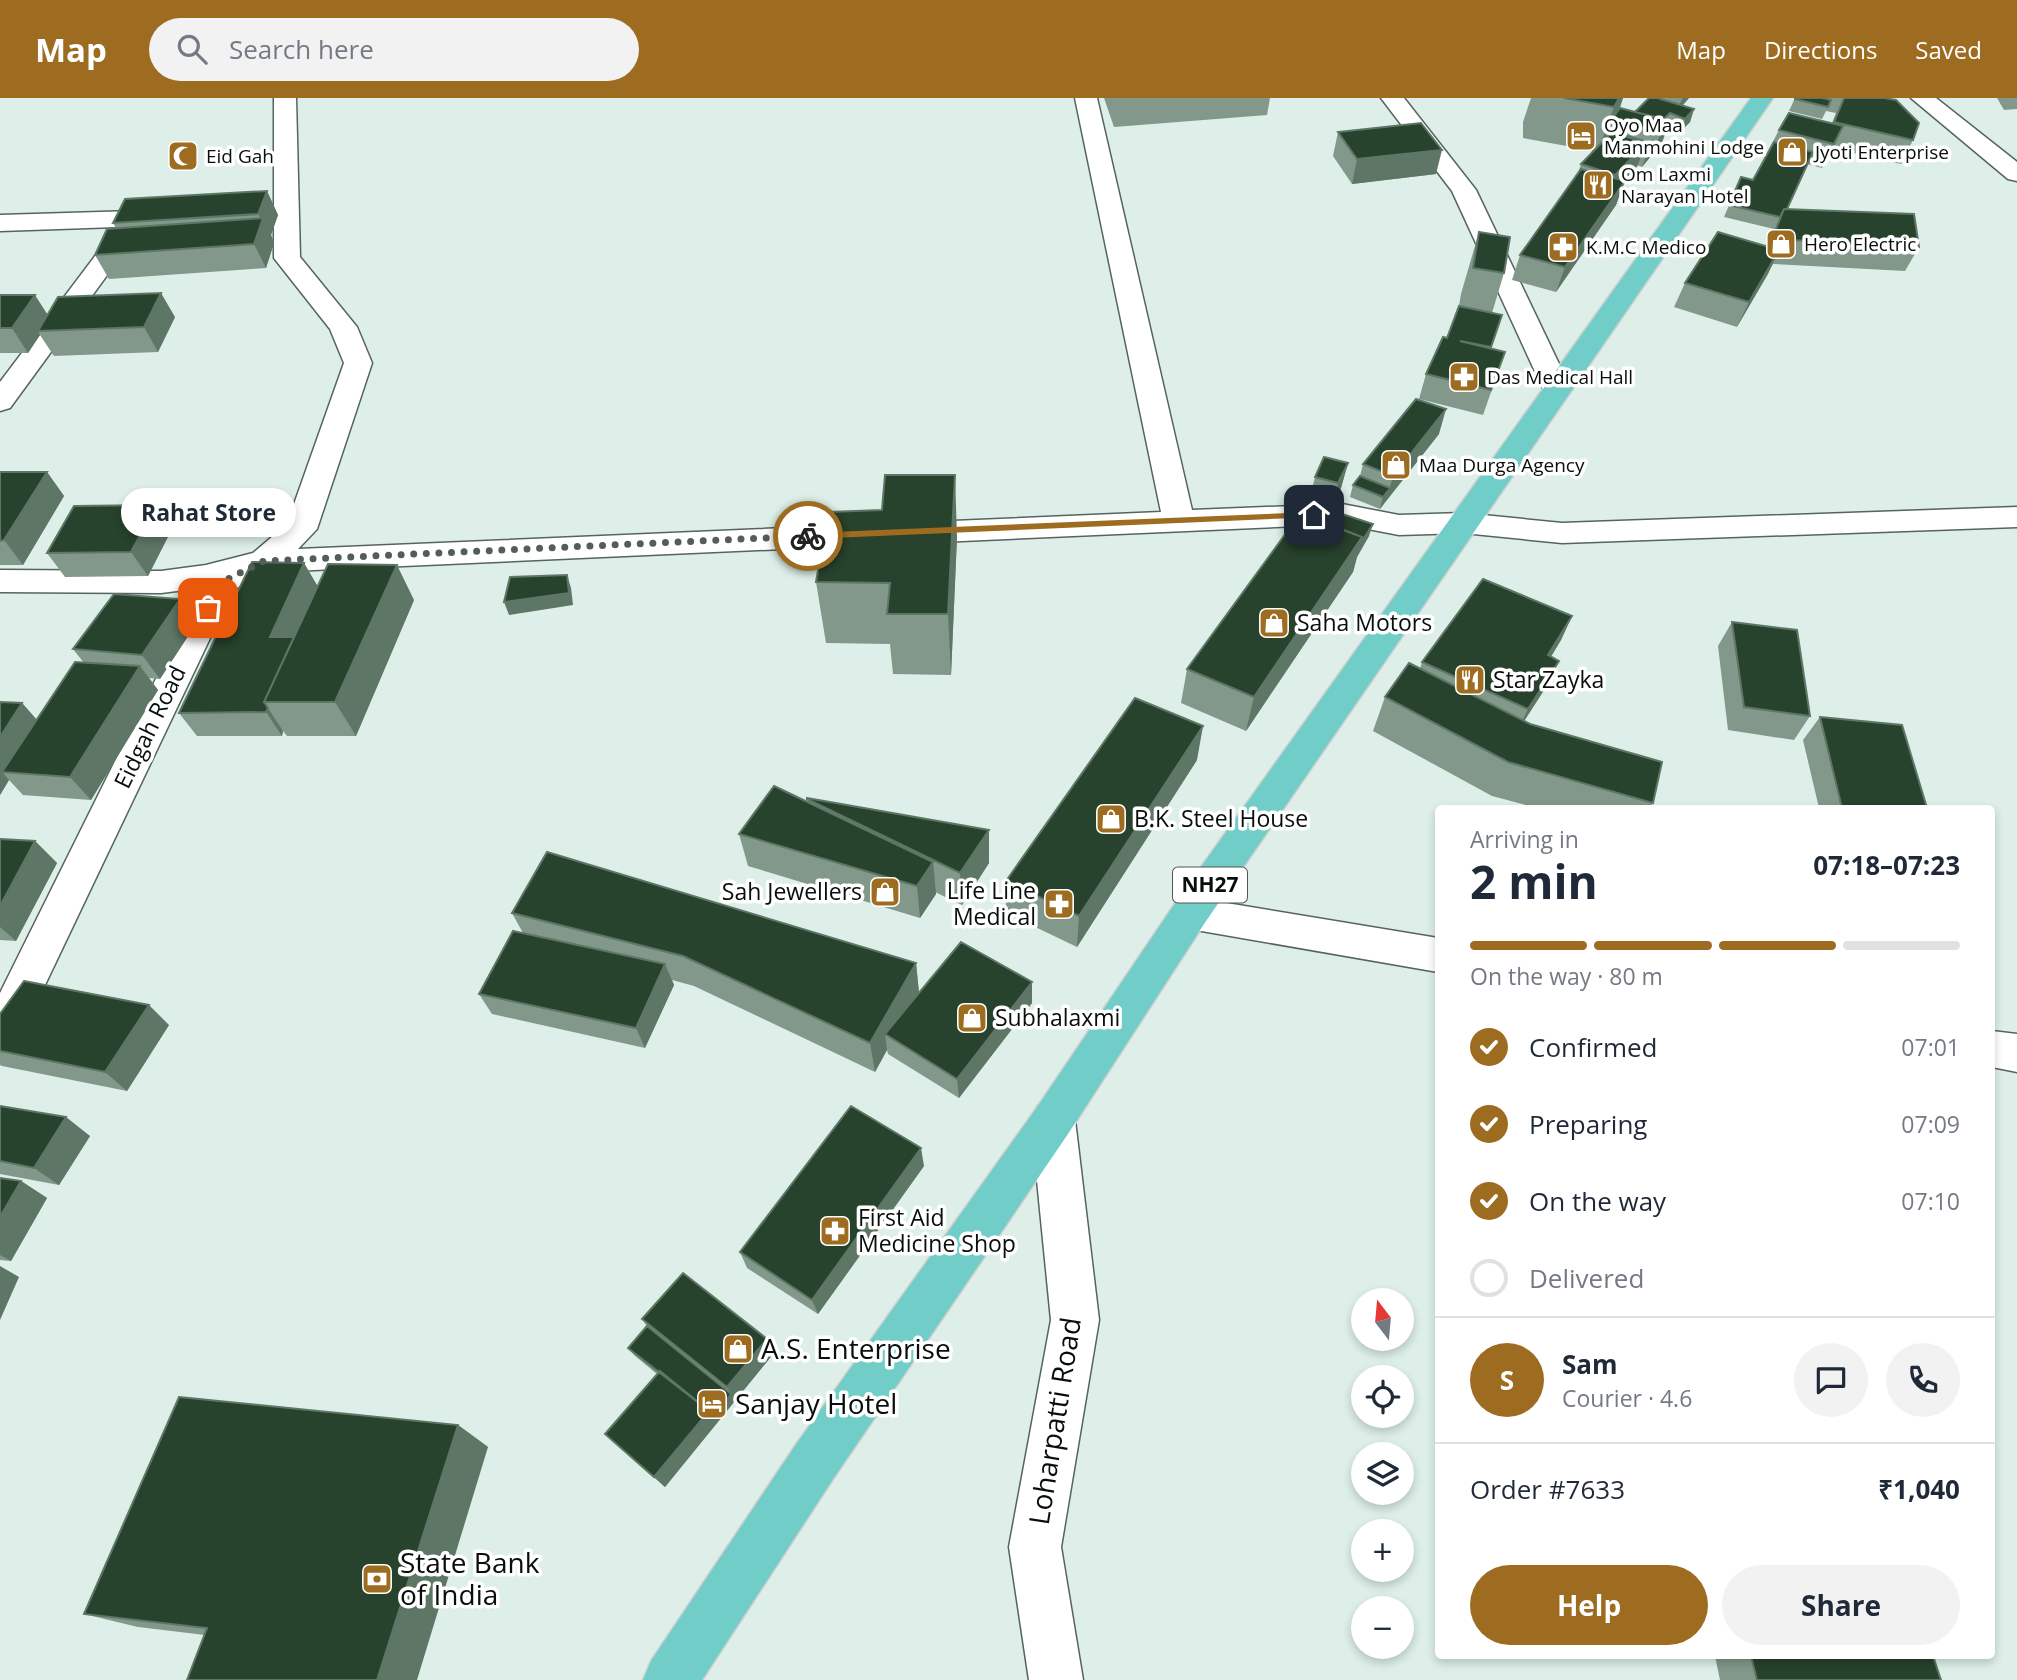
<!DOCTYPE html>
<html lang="en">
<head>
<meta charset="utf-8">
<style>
	body { margin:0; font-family:"Open Sans",sans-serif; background:#f2f2f3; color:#1f2937; height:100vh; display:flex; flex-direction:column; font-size:26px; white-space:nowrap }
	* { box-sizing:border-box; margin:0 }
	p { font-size:23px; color:#747a83 }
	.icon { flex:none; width:38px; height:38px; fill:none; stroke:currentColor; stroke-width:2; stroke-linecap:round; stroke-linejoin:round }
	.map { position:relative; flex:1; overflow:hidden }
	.details { position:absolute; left:1435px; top:707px; width:560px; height:854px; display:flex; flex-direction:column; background:#fff; border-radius:7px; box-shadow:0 4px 10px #0003 }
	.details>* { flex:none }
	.needle { width:46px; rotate:344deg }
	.controls { position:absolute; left:1351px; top:1190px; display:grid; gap:14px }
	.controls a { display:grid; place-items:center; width:63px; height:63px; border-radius:50%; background:#fff; box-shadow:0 4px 10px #0003; font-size:35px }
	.pin { position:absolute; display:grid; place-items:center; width:60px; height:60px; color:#fff; margin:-30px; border-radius:14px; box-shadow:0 4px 10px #0006 }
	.courier { position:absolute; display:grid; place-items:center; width:70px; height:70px; margin:-35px; border:5px solid #9d6c20; border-radius:50%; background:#fff; color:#222; box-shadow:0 2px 9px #0007 }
	.bubble { position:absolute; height:49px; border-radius:24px; background:#fff; box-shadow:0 4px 10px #0003; font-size:23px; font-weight:700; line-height:49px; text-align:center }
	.headline em { font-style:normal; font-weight:700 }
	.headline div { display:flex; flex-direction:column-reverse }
	.headline { display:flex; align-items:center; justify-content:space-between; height:119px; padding:0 35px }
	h1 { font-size:46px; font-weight:700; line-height:52px }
	.bar { display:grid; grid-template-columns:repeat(4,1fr); gap:10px 7px; align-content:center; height:84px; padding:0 35px }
	.bar i { height:9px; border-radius:5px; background:#e0e1e3 }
	.bar .active { background:#9d6c20 }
	.bar p { grid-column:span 4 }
	.line { display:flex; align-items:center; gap:18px; padding:0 35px; border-top:2px solid #e0e1e3 }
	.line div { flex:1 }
	.round { display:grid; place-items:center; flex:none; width:74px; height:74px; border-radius:37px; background:#f2f2f3 }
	ol { padding:0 35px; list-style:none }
	li { display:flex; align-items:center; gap:21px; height:77px }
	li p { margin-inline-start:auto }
	li .icon { padding:7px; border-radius:50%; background:#9d6c20; color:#fff; stroke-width:4 }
	li:last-child { color:#747a83 }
	li i { width:38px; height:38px; border:4px solid #e0e1e3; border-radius:50% }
	.button { display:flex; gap:14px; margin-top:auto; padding:14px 35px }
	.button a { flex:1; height:80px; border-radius:42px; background:#9d6c20; color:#fff; font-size:28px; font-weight:700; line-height:80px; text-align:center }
	.button a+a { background:#f2f2f3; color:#1f2937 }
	header { display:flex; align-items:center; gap:42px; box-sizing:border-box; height:98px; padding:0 35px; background:#9d6c20; color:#fff }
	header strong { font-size:33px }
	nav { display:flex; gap:38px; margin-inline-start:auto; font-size:24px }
	.search { width:490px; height:63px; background:#f2f2f3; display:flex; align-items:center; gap:18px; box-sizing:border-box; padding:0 24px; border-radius:38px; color:#747a83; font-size:26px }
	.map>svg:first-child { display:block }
</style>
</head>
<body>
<header>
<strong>Map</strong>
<div class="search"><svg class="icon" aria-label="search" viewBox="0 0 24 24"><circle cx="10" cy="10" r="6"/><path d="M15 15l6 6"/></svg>Search here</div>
<nav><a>Map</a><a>Directions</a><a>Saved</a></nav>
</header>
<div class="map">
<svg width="2017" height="1582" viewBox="0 0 2017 1582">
	<rect width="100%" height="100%" fill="#ddefe8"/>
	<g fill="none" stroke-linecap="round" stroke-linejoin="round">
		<g stroke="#55645e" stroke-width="3">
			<path id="street" d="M274,0H296L300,159L357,229L372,265L317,431L298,451L1161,414L1075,0H1097L1192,412L1342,406L1399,417L1463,415L1562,425L2017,409V429L1562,445L1463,435L1399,437L1342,426L269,474L233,492L15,950L0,955V895L201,490L161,495L0,494V472L161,473L206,467L253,455L287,426L344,265L330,231L274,160Z
				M1381,0H1404L1476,92L1571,291L1567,297L1557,300L1547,297L1543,291L1452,93Z
				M167,112L176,115L180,120L176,125L143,128L10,310L0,313V284L117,129L0,133V117Z
				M1190,799L1438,840V874L1190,831L1176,826L1171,815L1176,804Z
				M1992,933L2017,936V974L1992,969Z
				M1053,1002L1068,1008L1075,1022L1099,1222L1061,1449L1083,1582H1029L1009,1449L1051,1222L1031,1022L1038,1008Z"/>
		</g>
		<g stroke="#55645e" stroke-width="3">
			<path id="secondary" d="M1911,0H1936L2017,64V83L2008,81Z"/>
		</g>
		<g stroke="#cecfce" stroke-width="3">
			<path id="primary" d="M1751,0H1773L1204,826L1068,1036L833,1381L702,1582H643L651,1563L797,1345L1038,1008L1176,804Z"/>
		</g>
		<use href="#street" fill="#fff" fill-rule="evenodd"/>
		<use href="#secondary" fill="#fff" fill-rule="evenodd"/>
		<use href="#primary" fill="#71cdc8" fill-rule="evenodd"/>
	</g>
	<path fill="#82988a" d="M1104,0H1270L1267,17L1114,29Z
		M1531,0H1623L1620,10L1635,14L1648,0H1689L1682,8L1694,11L1690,24L1681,33L1668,28L1661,47L1652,58H1651L1642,69L1637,67L1624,83L1616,107L1556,194L1512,182L1520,157L1578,76L1581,66L1594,53L1523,40V24Z
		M1795,0H1884L1913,42L1901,66L1832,50L1822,70L1807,66L1787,111L1919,149L1905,173L1773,166L1737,229L1674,209L1685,185L1767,148L1774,131L1724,119L1741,79L1753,82L1779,32L1832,25L1836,15L1826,13L1822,21L1789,13Z
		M1997,0H2017V11L2004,12Z
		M1338,34L1436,76L1352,86L1333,58Z
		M267,93L278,117L271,137L274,145L266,170L109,181L95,157L116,130L113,125Z
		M1479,134L1504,175L1492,215L1502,217L1491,251L1505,254L1483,317L1419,301L1426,276L1447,240L1459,208L1461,196Z
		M0,197L48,217L175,219L158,254L54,258L40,237L28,255H0Z
		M1439,336L1380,411L1350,399L1353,387L1360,378L1363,366Z
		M1348,365L1341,390L1332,410L1309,403L1315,379Z
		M0,374H47L64,398L23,467H0Z
		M156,407L172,431L148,478L65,479L47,455Z
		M1329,426L1369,438L1357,459L1353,474L1246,633L1181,605L1187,571Z
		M957,439L951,577L893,576L890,546L826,545L816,484Z
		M304,465L318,489L414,502L356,638H287L283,633L282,638H197L179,615Z
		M1572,518L1561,542L1551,559L1548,586L1524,623L1653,705L1650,710H1537L1492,698L1373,633L1385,599L1420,571L1422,564Z
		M1732,524L1810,618L1794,642L1728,632L1718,548Z
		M196,526L160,581L149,580L158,592L91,702L23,697L9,682L0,697V604L22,605L37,622L84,565L73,551Z
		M1820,619L1927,710H1819L1803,642Z
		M1197,662L1077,849L1006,815V783Z
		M807,701L989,732V765L962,807L935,794L936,796L920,820L748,768L739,736L808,704Z
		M0,741L35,743L57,765L16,843L0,842Z
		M512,815L916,865L919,895L1032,905L959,1000L888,956L887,952L875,974L694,888L672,882L674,887L645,950L492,916L479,896L523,835Z
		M0,916L169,927L127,993L2,968L0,967Z
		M0,1008L90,1038L59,1087L0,1076Z
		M924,1068L818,1216L747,1170L740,1154Z
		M0,1080L21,1083L47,1100L11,1163L0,1162Z
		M642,1221L767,1241L774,1255L665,1389L605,1336L657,1276L634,1257L628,1250L647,1228Z
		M458,1327L488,1349L205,1537L138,1529L84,1516Z
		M1715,1558H1933L1941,1582H1720Z"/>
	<path fill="#5e7665" d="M1619,0H1623L1615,22L1612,21L1605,42L1598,54L1614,9Z
		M1683,0H1689L1676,15L1681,3Z
		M1694,11L1690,24L1681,33L1685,21Z
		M1670,23L1661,47L1652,58L1661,34Z
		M1646,45L1637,69L1606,101L1615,77Z
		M1655,46L1651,58L1642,69L1647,56Z
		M1442,52L1436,76L1352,86L1357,61Z
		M1625,83L1616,107L1556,194L1565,169Z
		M267,93L278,117L271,137L274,145L266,170L254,146L262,124L258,116Z
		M1779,152L1768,176L1737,229L1749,204Z
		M161,195L175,219L158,254L144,229Z
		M35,197L51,222L38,233L40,237L28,255L12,230Z
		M1446,311L1439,336L1386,403L1393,378Z
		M1348,365L1341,390L1332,410L1338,385Z
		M47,374L64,398L23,467L4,442Z
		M955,377L957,439L951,577L948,516Z
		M1390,390L1386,403L1380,411L1383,399Z
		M156,407L172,431L148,478L131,454Z
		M1373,426L1369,438L1357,459L1353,474L1246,633L1254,599L1362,439Z
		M304,465L318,489L284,563L270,539Z
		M397,467L414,502L356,638L335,604Z
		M567,477L571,490L573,507L509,517L504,504Z
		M180,501L196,526L160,581L142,557Z
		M1572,518L1561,542L1537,581L1548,557Z
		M1559,563L1548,586L1517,634L1528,611Z
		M140,568L158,592L91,702L70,679Z
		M22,605L43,629L2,674L9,682L0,697V639Z
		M268,610L283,633L282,638L266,614Z
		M1203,628L1197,662L1077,849L1079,818Z
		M989,732V765L962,807L960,775Z
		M35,743L57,765L16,843L0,829V808Z
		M933,764L936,796L920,820L917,788Z
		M916,865L919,895L885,936L887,952L875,974L870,945Z
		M665,866L674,887L645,950L636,930Z
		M1032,884V905L959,1000L957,981Z
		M149,907L169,927L127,993L105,974Z
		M66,1019L90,1038L59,1087L34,1070Z
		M921,1050L924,1068L818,1216L812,1202Z
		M21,1083L47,1100L11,1163L0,1157V1119Z
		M0,1168L19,1179L0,1222Z
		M767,1241L774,1255L717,1325L713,1319L731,1296L727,1289Z
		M709,1313L717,1325L665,1389L654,1379Z
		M458,1327L488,1349L417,1582H377Z"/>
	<path fill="#27422d" stroke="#5e7665" stroke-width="2" d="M1564,0H1619L1614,9Z
		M1649,0H1657L1694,11L1685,21L1670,15L1664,21L1635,14Z
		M1795,0H1822L1831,2L1828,9L1795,1Z
		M1844,0H1884L1896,2L1919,25L1913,42L1834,24Z
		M1620,10L1670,23L1661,34L1612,21Z
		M1789,15L1843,28L1834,46L1779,32Z
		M1421,25L1442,52L1357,61L1338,34Z
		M1612,34L1646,45L1615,77L1581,66Z
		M1613,34L1655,46L1647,56L1642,55L1646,45Z
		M1774,44L1813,54L1787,111H1784L1780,119L1729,107L1741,79L1753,82Z
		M1581,71L1625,83L1565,169L1520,157Z
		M267,93L258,116L113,125L125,101Z
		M1784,111L1914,116L1919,149L1772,141Z
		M263,120L254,146L95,157L107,131Z
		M1479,134L1510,139L1504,175L1473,170Z
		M1718,134L1779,152L1749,204L1685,185Z
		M161,195L144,229L38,233L58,199Z
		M0,197H35L12,230H0Z
		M1459,208L1502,217L1491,249L1460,243L1505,254L1491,292L1426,276L1443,239L1447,240Z
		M1416,301L1446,311L1393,378L1363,366Z
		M1324,359L1348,365L1338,385L1315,379Z
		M0,374H47L4,442L0,443Z
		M885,377H955L948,516H887L890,485L816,484L828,414L882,412Z
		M1360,378L1390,390L1383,399L1353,387Z
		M156,407L131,454L47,455L74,408Z
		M1336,414L1373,426L1360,446L1362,439L1329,426Z
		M1300,416L1362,439L1254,599L1187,571Z
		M252,464L304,465L270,539H294L264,604L268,610L266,614L179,615Z
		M328,466L397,467L335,604H264Z
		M567,477L569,495L504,504L510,479Z
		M1483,481L1572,518L1548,557L1559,563L1528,611L1422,564Z
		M114,496L180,501L142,557L73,551Z
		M1732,524L1797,532L1810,618L1744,609Z
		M75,564L140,568L70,679L2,674Z
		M1409,565L1530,626L1662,664L1653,705L1508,664L1385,599Z
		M1135,600L1203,628L1079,818L1006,783Z
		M0,604L22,605L0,639Z
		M1820,619L1902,627L1927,710H1842Z
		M774,688L933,764L917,788L739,736Z
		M807,700L989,732L960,775L807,701Z
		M0,741L35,743L0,808Z
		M547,754L916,865L870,945L683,858L512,815Z
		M513,833L665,866L636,930L479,896Z
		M961,844L1032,884L957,981L885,936Z
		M24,883L149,907L105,974L0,953V916Z
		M0,1008L66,1019L34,1070L0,1063Z
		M851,1008L921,1050L812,1202L740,1154Z
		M0,1080L21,1083L0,1119Z
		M683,1175L767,1241L727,1289L642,1221Z
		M647,1228L731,1296L713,1319L709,1313L628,1250Z
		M660,1273L709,1313L654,1379L605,1336Z
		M179,1299L458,1327L377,1582H187L207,1530L84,1516Z
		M1751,1558H1933L1941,1582H1757Z"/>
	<path fill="#9d6c20" d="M1314,414L1317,419L808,441L804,438L808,435Z"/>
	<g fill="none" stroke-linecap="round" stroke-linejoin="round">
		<path stroke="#535d59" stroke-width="7" stroke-dasharray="0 12.6" d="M208,510L220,485L264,463L808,438"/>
	</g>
	<defs>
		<g id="hotel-square" transform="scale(1.575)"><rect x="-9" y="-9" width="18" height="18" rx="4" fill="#9d6c20" stroke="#fff"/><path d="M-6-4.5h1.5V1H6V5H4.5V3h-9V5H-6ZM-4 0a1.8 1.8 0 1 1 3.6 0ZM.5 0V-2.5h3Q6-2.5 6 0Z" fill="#fff"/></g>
		<g id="shop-square" transform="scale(1.575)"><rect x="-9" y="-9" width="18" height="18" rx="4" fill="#9d6c20" stroke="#fff"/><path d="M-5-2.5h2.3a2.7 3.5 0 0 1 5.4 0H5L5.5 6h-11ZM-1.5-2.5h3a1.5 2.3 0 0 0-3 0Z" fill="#fff"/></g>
		<g id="mosque-square" transform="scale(1.575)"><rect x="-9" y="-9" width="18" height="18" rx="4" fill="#9d6c20" stroke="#fff"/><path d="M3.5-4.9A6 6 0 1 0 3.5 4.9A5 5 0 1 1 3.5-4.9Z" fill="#fff"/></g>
		<g id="restaurant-square" transform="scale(1.575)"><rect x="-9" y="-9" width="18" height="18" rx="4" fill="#9d6c20" stroke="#fff"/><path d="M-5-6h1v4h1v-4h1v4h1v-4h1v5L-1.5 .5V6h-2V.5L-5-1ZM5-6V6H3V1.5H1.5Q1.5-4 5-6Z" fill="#fff"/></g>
		<g id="pharmacy-square" transform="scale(1.575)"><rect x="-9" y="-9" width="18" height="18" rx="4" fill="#9d6c20" stroke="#fff"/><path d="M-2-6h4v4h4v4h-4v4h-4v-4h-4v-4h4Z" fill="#fff"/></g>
		<g id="bank-square" transform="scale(1.575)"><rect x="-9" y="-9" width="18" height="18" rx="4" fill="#9d6c20" stroke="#fff"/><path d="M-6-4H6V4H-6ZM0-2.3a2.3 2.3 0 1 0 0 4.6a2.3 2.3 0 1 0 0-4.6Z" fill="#fff"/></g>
	</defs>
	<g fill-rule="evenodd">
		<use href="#hotel-square" x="1581" y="38"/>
		<use href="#shop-square" x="1792" y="54"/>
		<use href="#mosque-square" x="183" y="58"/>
		<use href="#restaurant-square" x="1598" y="87"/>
		<use href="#shop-square" x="1781" y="146"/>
		<use href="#pharmacy-square" x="1563" y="149"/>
		<use href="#pharmacy-square" x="1464" y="279"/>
		<use href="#shop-square" x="1396" y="367"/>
		<use href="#shop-square" x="1274" y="525"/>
		<use href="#restaurant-square" x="1470" y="582"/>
		<use href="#shop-square" x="1111" y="721"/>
		<use href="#shop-square" x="885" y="794"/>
		<use href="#pharmacy-square" x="1059" y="806"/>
		<use href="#shop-square" x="972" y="920"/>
		<use href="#pharmacy-square" x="835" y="1133"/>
		<use href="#shop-square" x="738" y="1251"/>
		<use href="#hotel-square" x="712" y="1306"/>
		<use href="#bank-square" x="377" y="1481"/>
	</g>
	<g text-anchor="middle" stroke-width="7" stroke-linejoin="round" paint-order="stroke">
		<g font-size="19" fill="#080e0c" stroke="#fff" text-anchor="start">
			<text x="1604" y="34">Oyo Maa<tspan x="1604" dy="22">Manmohini Lodge</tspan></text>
			<text x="1815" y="61">Jyoti Enterprise</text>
			<text x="206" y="65">Eid Gah</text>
			<text x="1621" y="83">Om Laxmi<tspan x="1621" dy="22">Narayan Hotel</tspan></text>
			<text x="1804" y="153">Hero Electric</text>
			<text x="1586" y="156">K.M.C Medico</text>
			<text x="1487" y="286">Das Medical Hall</text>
			<text x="1419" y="374">Maa Durga Agency</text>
		</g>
		<rect fill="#fff" stroke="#525655" stroke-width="2" x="1173" y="769.5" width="74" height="35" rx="5"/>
		<g font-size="21" font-weight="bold" fill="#080e0c">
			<text x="1210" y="794">NH27</text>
		</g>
		<g font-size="23" fill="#080e0c" stroke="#fff" text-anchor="start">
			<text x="1297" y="533">Saha Motors</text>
			<text x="1493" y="590">Star Zayka</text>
			<text x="1134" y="729">B.K. Steel House</text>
			<text x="1036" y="801" text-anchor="end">Life Line<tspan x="1036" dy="26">Medical</tspan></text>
			<text x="862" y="802" text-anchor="end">Sah Jewellers</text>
			<text x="995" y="928">Subhalaxmi</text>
			<text x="858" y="1128">First Aid<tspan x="858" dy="26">Medicine Shop</tspan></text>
		</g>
		<g font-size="23" fill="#080e0c" stroke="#fff">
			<text transform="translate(150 629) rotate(-64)" y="8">Eidgah Road</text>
		</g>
		<g font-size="28" fill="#080e0c" stroke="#fff" text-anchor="start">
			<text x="761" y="1261">A.S. Enterprise</text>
			<text x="735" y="1316">Sanjay Hotel</text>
			<text x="400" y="1475">State Bank<tspan x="400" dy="32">of India</tspan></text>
		</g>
		<g font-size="28" fill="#080e0c" stroke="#fff">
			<text transform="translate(1055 1323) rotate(-81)" y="10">Loharpatti Road</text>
		</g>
	</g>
</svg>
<div class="controls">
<a><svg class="needle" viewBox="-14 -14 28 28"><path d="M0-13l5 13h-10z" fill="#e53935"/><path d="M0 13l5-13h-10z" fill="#747a83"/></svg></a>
<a><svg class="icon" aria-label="locate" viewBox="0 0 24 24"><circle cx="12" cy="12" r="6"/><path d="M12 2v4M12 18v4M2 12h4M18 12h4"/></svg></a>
<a><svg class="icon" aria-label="layers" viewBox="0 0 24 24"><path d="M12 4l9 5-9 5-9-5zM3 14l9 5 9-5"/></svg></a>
<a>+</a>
<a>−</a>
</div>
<div class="pin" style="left:208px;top:510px;background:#ea580c"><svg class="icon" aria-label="bag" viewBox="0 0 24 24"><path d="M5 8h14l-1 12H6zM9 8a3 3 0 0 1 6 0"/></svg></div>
<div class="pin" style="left:1314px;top:417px;background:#1f2937"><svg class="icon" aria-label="home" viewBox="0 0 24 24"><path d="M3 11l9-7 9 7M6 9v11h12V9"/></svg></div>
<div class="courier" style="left:808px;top:438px"><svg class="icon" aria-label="bike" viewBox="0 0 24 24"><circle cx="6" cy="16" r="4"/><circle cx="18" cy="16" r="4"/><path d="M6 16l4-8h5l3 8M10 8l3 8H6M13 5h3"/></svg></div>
<div class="bubble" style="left:121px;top:390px;width:175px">Rahat Store</div>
<section class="details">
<div class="headline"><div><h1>2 min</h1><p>Arriving in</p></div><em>07:18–07:23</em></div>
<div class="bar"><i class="active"></i><i class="active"></i><i class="active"></i><i></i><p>On the way · 80 m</p></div>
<ol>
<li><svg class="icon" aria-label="check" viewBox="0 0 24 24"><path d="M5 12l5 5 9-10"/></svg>Confirmed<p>07:01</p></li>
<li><svg class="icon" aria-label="check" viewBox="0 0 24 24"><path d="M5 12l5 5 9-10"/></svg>Preparing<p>07:09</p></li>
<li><svg class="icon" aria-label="check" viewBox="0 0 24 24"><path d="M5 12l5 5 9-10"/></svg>On the way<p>07:10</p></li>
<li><i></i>Delivered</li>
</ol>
<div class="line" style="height:126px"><b class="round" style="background:#9d6c20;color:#fff">S</b><div><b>Sam</b><p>Courier · 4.6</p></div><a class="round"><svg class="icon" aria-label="chat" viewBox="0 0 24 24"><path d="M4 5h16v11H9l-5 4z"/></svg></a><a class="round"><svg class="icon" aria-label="phone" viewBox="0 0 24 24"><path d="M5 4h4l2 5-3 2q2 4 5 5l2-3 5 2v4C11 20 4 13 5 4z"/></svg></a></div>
<div class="line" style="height:91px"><div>Order #7633</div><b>₹1,040</b></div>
<div class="button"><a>Help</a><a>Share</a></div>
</section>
</div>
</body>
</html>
